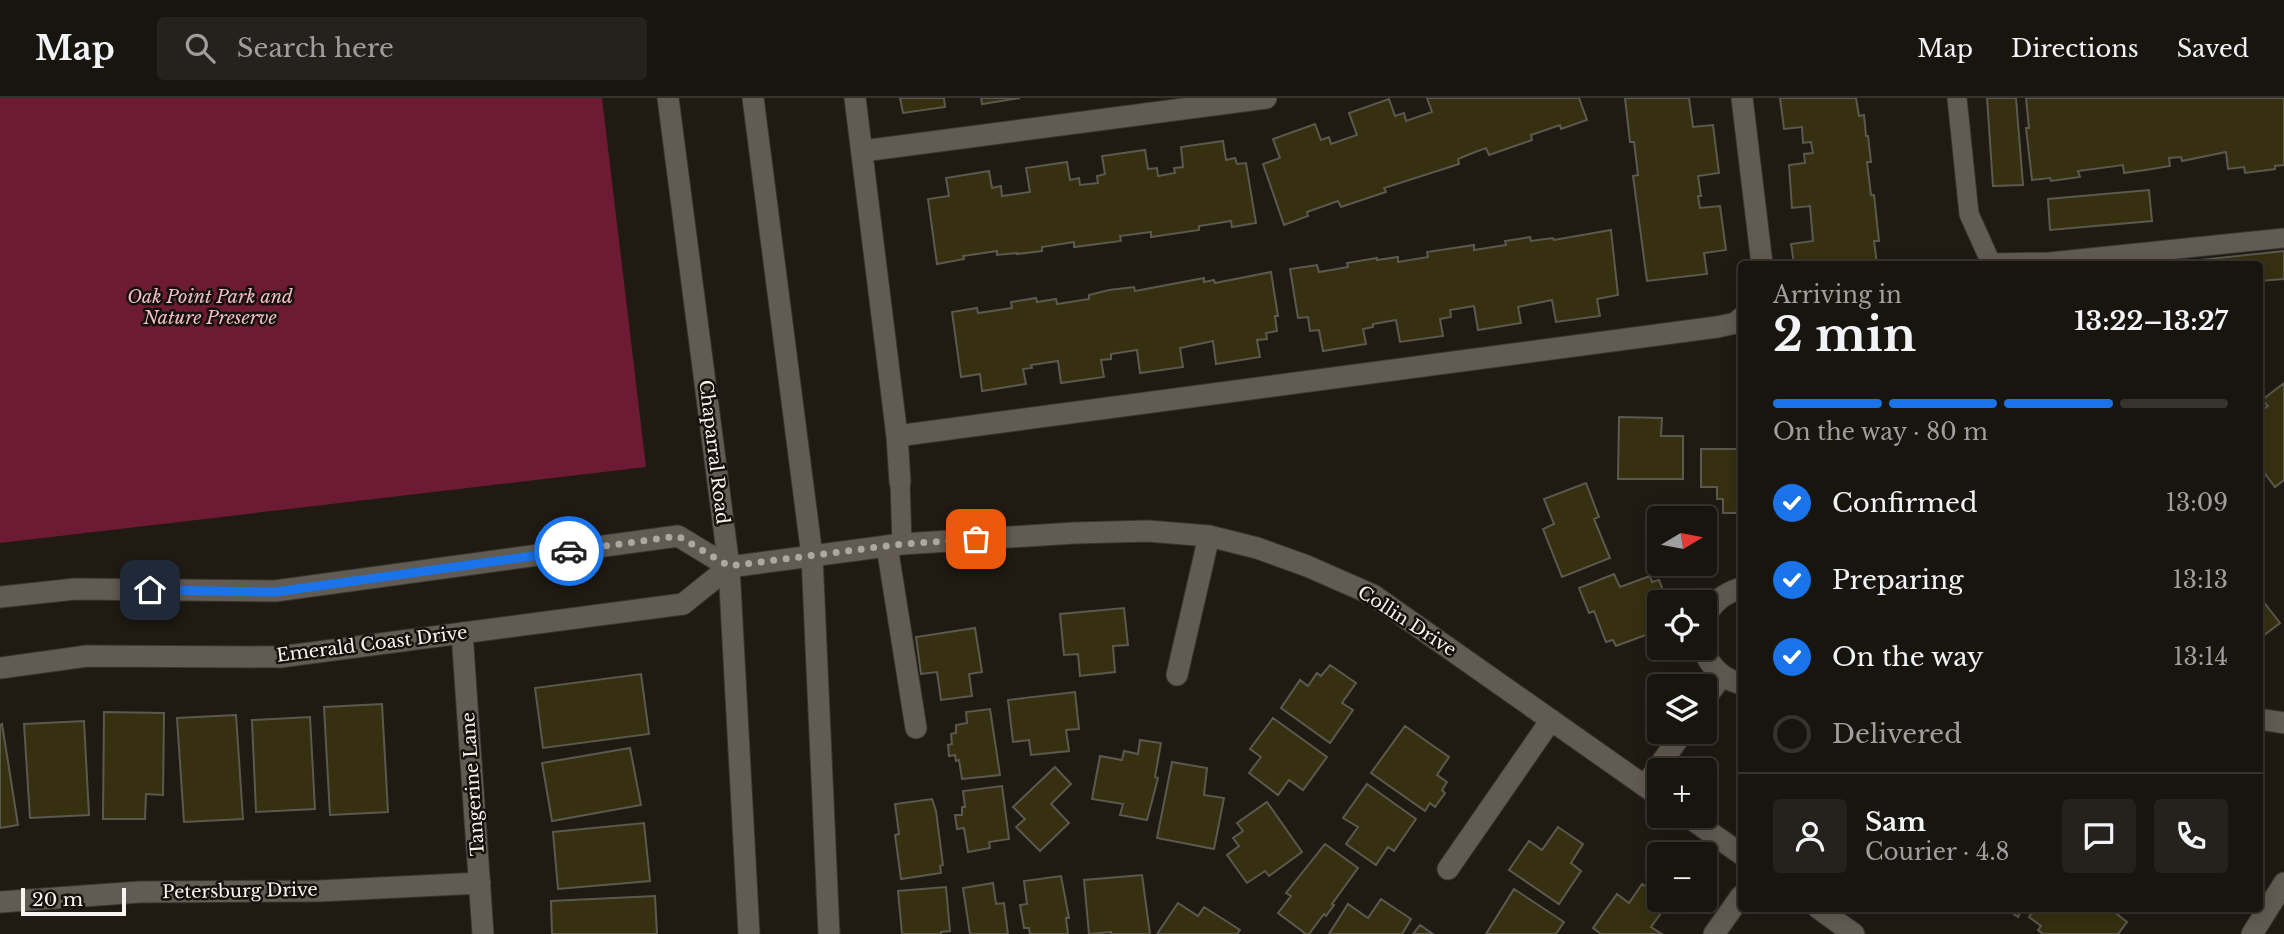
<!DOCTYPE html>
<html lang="en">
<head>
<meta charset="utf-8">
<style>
	body { margin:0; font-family:"Libre Baskerville",serif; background:#25211c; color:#f1f3f6; height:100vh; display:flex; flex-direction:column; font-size:26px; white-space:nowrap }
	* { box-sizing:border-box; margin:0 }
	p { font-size:23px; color:#9f9e9e }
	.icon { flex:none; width:38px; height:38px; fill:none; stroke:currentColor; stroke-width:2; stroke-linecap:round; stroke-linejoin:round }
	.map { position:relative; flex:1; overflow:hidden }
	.details { position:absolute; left:1738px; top:163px; width:525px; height:651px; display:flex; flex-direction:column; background:#18140e; border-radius:7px; box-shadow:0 4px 18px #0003,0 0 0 2px #36332e }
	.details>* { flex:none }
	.needle { width:46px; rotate:80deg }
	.fabs { position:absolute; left:1647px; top:408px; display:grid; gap:14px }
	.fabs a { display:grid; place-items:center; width:70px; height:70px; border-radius:7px; background:#18140e; box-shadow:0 4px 18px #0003,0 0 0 2px #36332e; font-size:35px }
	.scale { position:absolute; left:21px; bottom:18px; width:105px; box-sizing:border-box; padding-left:7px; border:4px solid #f7f3ee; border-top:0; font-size:19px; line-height:24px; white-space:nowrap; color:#f7f3ee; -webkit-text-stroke:5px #16110b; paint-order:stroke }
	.pin { position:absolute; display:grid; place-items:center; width:60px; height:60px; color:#fff; margin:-30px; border-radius:14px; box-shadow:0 4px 10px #0006 }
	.courier { position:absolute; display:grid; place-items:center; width:70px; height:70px; margin:-35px; border:5px solid #1a73e8; border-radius:50%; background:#fff; color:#222; box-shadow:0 2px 9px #0007 }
	.head em { font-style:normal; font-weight:700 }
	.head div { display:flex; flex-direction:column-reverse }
	.head { display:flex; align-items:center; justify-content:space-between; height:119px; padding:0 35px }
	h1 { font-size:46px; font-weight:700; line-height:52px }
	.bar { display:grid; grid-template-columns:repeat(4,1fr); gap:10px 7px; align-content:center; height:84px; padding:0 35px }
	.bar i { height:9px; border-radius:5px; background:#36332e }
	.bar .on { background:#1a73e8 }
	.bar p { grid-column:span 4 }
	.line { display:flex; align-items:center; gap:18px; padding:0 35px; border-top:2px solid #36332e }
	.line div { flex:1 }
	.round { display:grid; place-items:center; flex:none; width:74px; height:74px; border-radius:7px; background:#25211c }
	ol { padding:0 35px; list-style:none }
	li { display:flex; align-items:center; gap:21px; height:77px }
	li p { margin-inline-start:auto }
	li .icon { padding:7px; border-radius:50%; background:#1a73e8; color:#fff; stroke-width:4 }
	li:last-child { color:#9f9e9e }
	li i { width:38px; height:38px; border:4px solid #36332e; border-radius:50% }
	header { display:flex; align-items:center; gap:42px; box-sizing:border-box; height:98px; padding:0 35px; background:#18140e; border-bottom:2px solid #36332e }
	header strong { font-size:33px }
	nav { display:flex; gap:38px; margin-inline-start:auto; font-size:24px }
	.search { width:490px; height:63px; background:#25211c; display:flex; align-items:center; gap:18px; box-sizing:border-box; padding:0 24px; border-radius:7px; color:#9f9e9e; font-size:26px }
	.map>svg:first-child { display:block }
</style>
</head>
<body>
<header>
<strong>Map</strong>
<div class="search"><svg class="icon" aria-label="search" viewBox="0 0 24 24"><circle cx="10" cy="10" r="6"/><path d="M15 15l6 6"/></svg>Search here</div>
<nav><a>Map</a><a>Directions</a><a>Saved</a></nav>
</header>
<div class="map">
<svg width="2284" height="836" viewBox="0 0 2284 836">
	<rect width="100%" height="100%" fill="#201a13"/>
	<path fill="#6d1b35" d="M0,0H602L646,369L0,445Z"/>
	<path fill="#363010" stroke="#5a594f" stroke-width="2" d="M900,0H944L945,9L903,15Z
		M981,0H1020L982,6Z
		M1427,0H1579L1587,22L1561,31L1560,27L1531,37L1532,42L1489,57L1486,50L1470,56L1458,61L1459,66L1384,90L1386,94L1341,109L1338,103L1307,114L1308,118L1284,127L1263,66L1280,60L1273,41L1315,26L1321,42L1329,39L1331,46L1357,37L1349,15L1389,1L1395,18L1404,15L1406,23L1432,14Z
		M1625,0H1689L1693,29L1713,27L1719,75L1698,78L1701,98H1698L1700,110L1720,108L1726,152L1704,155L1707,176L1647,183L1633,78L1638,77L1634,44H1630Z
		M1780,0H1856L1859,18L1864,17L1866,38H1868L1871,64H1867L1871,97H1874L1879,143H1874L1877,166H1794L1791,146L1813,143L1810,108L1792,110L1789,67L1805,65L1804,56L1813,55L1811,44L1803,45L1802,29L1784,31Z
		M1987,0H2016L2023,87L1993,88Z
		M2026,0H2284V67L2275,68V71L2245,75L2244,69L2228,71L2226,54L2182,63L2181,59L2169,60L2170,68L2152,71L2124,75L2123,67L2078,73L2080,79L2051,83L2050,80L2032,82L2026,30H2029Z
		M1223,43L1226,62L1235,60L1237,66L1246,65L1256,125L1232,129L1231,123L1199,128V132L1151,139V134L1120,138L1121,143L1074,149V144L1042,149V153L1017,156V155L997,157V153L963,158L964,161L937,166L928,101L949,98L946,80L989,73L992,90L1001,88L1002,98L1030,94L1026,70L1067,64L1070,82L1079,80L1080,87L1098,85L1097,78L1105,76L1102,58L1145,52L1148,71L1157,70L1158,78L1175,75L1174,70L1183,69L1181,49Z
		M2149,92L2152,123L2050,132L2048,101Z
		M1611,132L1618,197L1597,201L1600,218L1556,224L1552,202L1518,209L1521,225L1478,232L1474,208L1450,212L1451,219L1440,221L1443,238L1400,244L1396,222L1373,226V229L1363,231L1366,246L1323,253L1319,232L1310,233L1308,219L1298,220L1290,171L1317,167L1319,174L1348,169L1347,165L1377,160V162L1398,159V164L1428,159L1427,154L1474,147V152L1506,147L1505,143L1530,139L1531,143L1553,140L1554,142Z
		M2284,153V181L2259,183V166H2163Z
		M1271,174L1278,218H1275L1277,233L1266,235L1267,241L1257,242L1260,259L1216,266L1213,243L1180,250L1183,269L1140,275L1137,252L1111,256V261L1101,262L1104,279L1061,285L1058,263L1031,267L1032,270L1023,271L1026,286L982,293L980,276L961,279L952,214L977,210L978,215L1012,210L1011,204L1036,200L1037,204L1056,201L1057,206L1089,201V197L1109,192L1134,189L1135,193L1204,180V184L1214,182L1215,185Z
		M2284,285V382L2275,389L2259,368V314L2268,308L2262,302Z
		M1619,319L1662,320L1661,338H1683V381H1618Z
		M1701,351H1741V415H1723V401H1717V389H1701Z
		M1586,385L1599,419L1594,421L1610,460L1562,479L1543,431L1554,426L1544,401Z
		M1614,476L1620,489L1650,478L1652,484L1659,482L1665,497L1669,496L1672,504H1659V532L1616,548L1613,542L1606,544L1594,513L1589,515L1579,490Z
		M2259,498L2280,525L2259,541Z
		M1124,510L1128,547L1113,548L1115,574L1080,578L1078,556L1064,557L1060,516Z
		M975,530L982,574L969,576L972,598L941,602L937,574L921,576L916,539Z
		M1330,567L1356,585L1342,605L1353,612L1330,645L1281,610L1300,582L1308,588L1317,575L1321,578Z
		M641,576L649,636L543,650L535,590Z
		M1075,594L1079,631L1066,632L1069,653L1031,657L1029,642L1013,644L1008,602Z
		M382,606L388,714L330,717L324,609Z
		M990,611L1000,677L962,681L959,662L956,663L955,657L949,658L948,647L952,646L951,636L956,635V627L967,625L966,614Z
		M104,614L164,615L163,697L146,696L145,721H103Z
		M236,617L243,721L184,724L177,620Z
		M310,619L315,711L256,714L252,622Z
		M1273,620L1327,659L1303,692L1289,682L1278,697L1249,675L1261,659L1250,651Z
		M84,623L89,717L30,720L24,626Z
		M2,626L18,727L0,730V627Z
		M1405,628L1449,659L1437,677L1447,684L1442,692L1445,695L1435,709L1430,705L1425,713L1371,675Z
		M1140,642L1161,645L1155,679L1158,680L1147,722L1120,717L1123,706L1092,701L1100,658L1122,662L1124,653L1138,656Z
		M630,650L641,707L552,723L542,665Z
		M1172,664L1207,670L1204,697L1224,700L1214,751L1157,740Z
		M1055,669L1071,686L1051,706L1069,725L1040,753L1016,729L1025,721L1013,709Z
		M1367,686L1416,721L1394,753L1388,749L1376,767L1346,746L1358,729L1343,720Z
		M1002,688L1009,741L989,744L990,750L968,754L964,730L957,731L955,717H962V709H965L963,693Z
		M932,701L936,713L943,767L940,768L941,775L901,781L895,737L899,736L895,706Z
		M1267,704L1302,754L1269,778L1265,773L1247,785L1227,757L1239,748L1233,740L1243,733L1237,725Z
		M644,725L650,783L558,791L553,734Z
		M1558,729L1583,746L1571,765L1581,773L1559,806L1509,772L1529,743L1542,752Z
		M1325,746L1358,770L1332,806L1334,807L1326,818L1324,816L1309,836H1306L1278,815L1291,798L1286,795Z
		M1142,777L1150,836H1111V834L1089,836L1084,782Z
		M1061,778L1069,820H1066L1068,836H1030L1029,830H1024L1020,807L1027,806L1024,783Z
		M993,785L996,806L1004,805L1008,836H970L963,790Z
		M1642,786L1659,797V802L1669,804L1651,829L1662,836H1601L1593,830L1617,796L1629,805Z
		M946,789L950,833L941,834V836H902L898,793Z
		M1514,791L1564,824L1556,836H1486Z
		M655,798L657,836H552L551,803Z
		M1381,801L1411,821L1402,836H1329L1348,806L1368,820Z
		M1178,805L1198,818L1204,809L1240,832L1237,836H1157Z
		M2005,810H2023L2018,819Z
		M2035,810H2109L2127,824L2118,836H2043L2038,832L2041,828L2029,819Z
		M1420,827L1433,836H1413Z"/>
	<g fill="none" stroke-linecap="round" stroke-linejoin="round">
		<g stroke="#393531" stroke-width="21">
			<path id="lane" d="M1957,0L1969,116L1991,165L2050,164L2284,140
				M900,384L902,446"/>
		</g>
		<g stroke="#393531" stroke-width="23">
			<path id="street" d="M855,0L897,338L900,384
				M1742,0L1762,166
				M863,53L1266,0
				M897,338L1717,229L1736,225L1741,220
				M887,448L916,630
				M1704,521C1713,504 1723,496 1741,490
				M462,535L483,836
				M1703,550C1710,569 1721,580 1741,586
				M1177,577L1209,438
				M1704,602L1722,578
				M2259,621L2284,625
				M1645,688L1683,634
				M1448,771L1551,622
				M0,804L140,794L319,793L480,785
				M1714,836L1741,798
				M2252,836L2284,785"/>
		</g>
		<g stroke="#393531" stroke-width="23">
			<path id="secondary" d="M668,0L729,469L749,836
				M753,0L812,458L829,836
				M0,499L75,491L275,493L678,438L729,469
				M0,570L87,558L280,559L683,506L729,469L902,446L1074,435L1148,433L1209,438L1257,450L1307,468L1373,497L1659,698
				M1687,718L1741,756
				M1818,810L1854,836"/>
		</g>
		<use href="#lane" stroke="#625b53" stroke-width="19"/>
		<use href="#street" stroke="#625b53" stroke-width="21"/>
		<use href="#secondary" stroke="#625b53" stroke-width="21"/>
	</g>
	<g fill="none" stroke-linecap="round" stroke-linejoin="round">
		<path stroke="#aca7a1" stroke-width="7" stroke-dasharray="0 12.6" d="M569,453L678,438L729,468L902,446L976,441"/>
		<path stroke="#1a73e8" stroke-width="9" d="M150,492L275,494L569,453"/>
	</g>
	<g text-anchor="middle" stroke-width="5" stroke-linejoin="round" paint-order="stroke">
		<g font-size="18" font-style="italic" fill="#f1bec7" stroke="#16110b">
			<text x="210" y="205">Oak Point Park and<tspan x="210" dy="21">Nature Preserve</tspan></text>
		</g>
		<g font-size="18" fill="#f7f3ee" stroke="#16110b">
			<text transform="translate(714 354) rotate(83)" y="6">Chaparral Road</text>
			<text transform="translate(1407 523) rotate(33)" y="6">Collin Drive</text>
			<text transform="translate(372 546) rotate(-7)" y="6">Emerald Coast Drive</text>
			<text transform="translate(473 686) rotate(-94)" y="6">Tangerine Lane</text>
			<text transform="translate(240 793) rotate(-1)" y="6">Petersburg Drive</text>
		</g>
	</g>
</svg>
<div class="fabs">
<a><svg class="needle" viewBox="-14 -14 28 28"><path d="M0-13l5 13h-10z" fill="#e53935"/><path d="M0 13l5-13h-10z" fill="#9f9e9e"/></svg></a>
<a><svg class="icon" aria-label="locate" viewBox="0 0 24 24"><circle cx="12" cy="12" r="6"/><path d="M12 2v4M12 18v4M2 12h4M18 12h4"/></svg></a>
<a><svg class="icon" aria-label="layers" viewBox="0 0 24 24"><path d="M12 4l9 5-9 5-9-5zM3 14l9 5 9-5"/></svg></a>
<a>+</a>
<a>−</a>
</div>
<div class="scale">20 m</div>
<div class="pin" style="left:976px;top:441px;background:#ea580c"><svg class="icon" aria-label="bag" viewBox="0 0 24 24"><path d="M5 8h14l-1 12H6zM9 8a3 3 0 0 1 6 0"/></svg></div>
<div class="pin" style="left:150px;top:492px;background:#1f2937"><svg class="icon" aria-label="home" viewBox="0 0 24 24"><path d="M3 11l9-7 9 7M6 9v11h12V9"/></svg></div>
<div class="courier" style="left:569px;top:453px"><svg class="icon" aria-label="car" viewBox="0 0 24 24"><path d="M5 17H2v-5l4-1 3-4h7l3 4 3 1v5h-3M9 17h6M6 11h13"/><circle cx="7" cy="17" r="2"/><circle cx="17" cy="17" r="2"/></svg></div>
<section class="details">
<div class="head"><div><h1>2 min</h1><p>Arriving in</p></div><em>13:22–13:27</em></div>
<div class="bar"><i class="on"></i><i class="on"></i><i class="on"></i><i></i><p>On the way · 80 m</p></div>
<ol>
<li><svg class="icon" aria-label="check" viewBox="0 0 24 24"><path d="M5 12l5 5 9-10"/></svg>Confirmed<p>13:09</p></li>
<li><svg class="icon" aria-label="check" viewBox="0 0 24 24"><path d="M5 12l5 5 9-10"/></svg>Preparing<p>13:13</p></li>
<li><svg class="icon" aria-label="check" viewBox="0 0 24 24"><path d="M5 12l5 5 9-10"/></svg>On the way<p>13:14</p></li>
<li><i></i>Delivered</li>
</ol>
<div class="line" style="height:126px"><a class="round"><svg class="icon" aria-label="person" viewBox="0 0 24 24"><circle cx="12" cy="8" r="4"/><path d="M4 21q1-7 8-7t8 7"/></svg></a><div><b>Sam</b><p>Courier · 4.8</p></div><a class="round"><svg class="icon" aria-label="chat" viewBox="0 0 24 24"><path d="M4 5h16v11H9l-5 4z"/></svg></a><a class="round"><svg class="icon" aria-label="phone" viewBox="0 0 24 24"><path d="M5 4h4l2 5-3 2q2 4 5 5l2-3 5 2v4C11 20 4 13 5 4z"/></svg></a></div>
</section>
</div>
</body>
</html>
